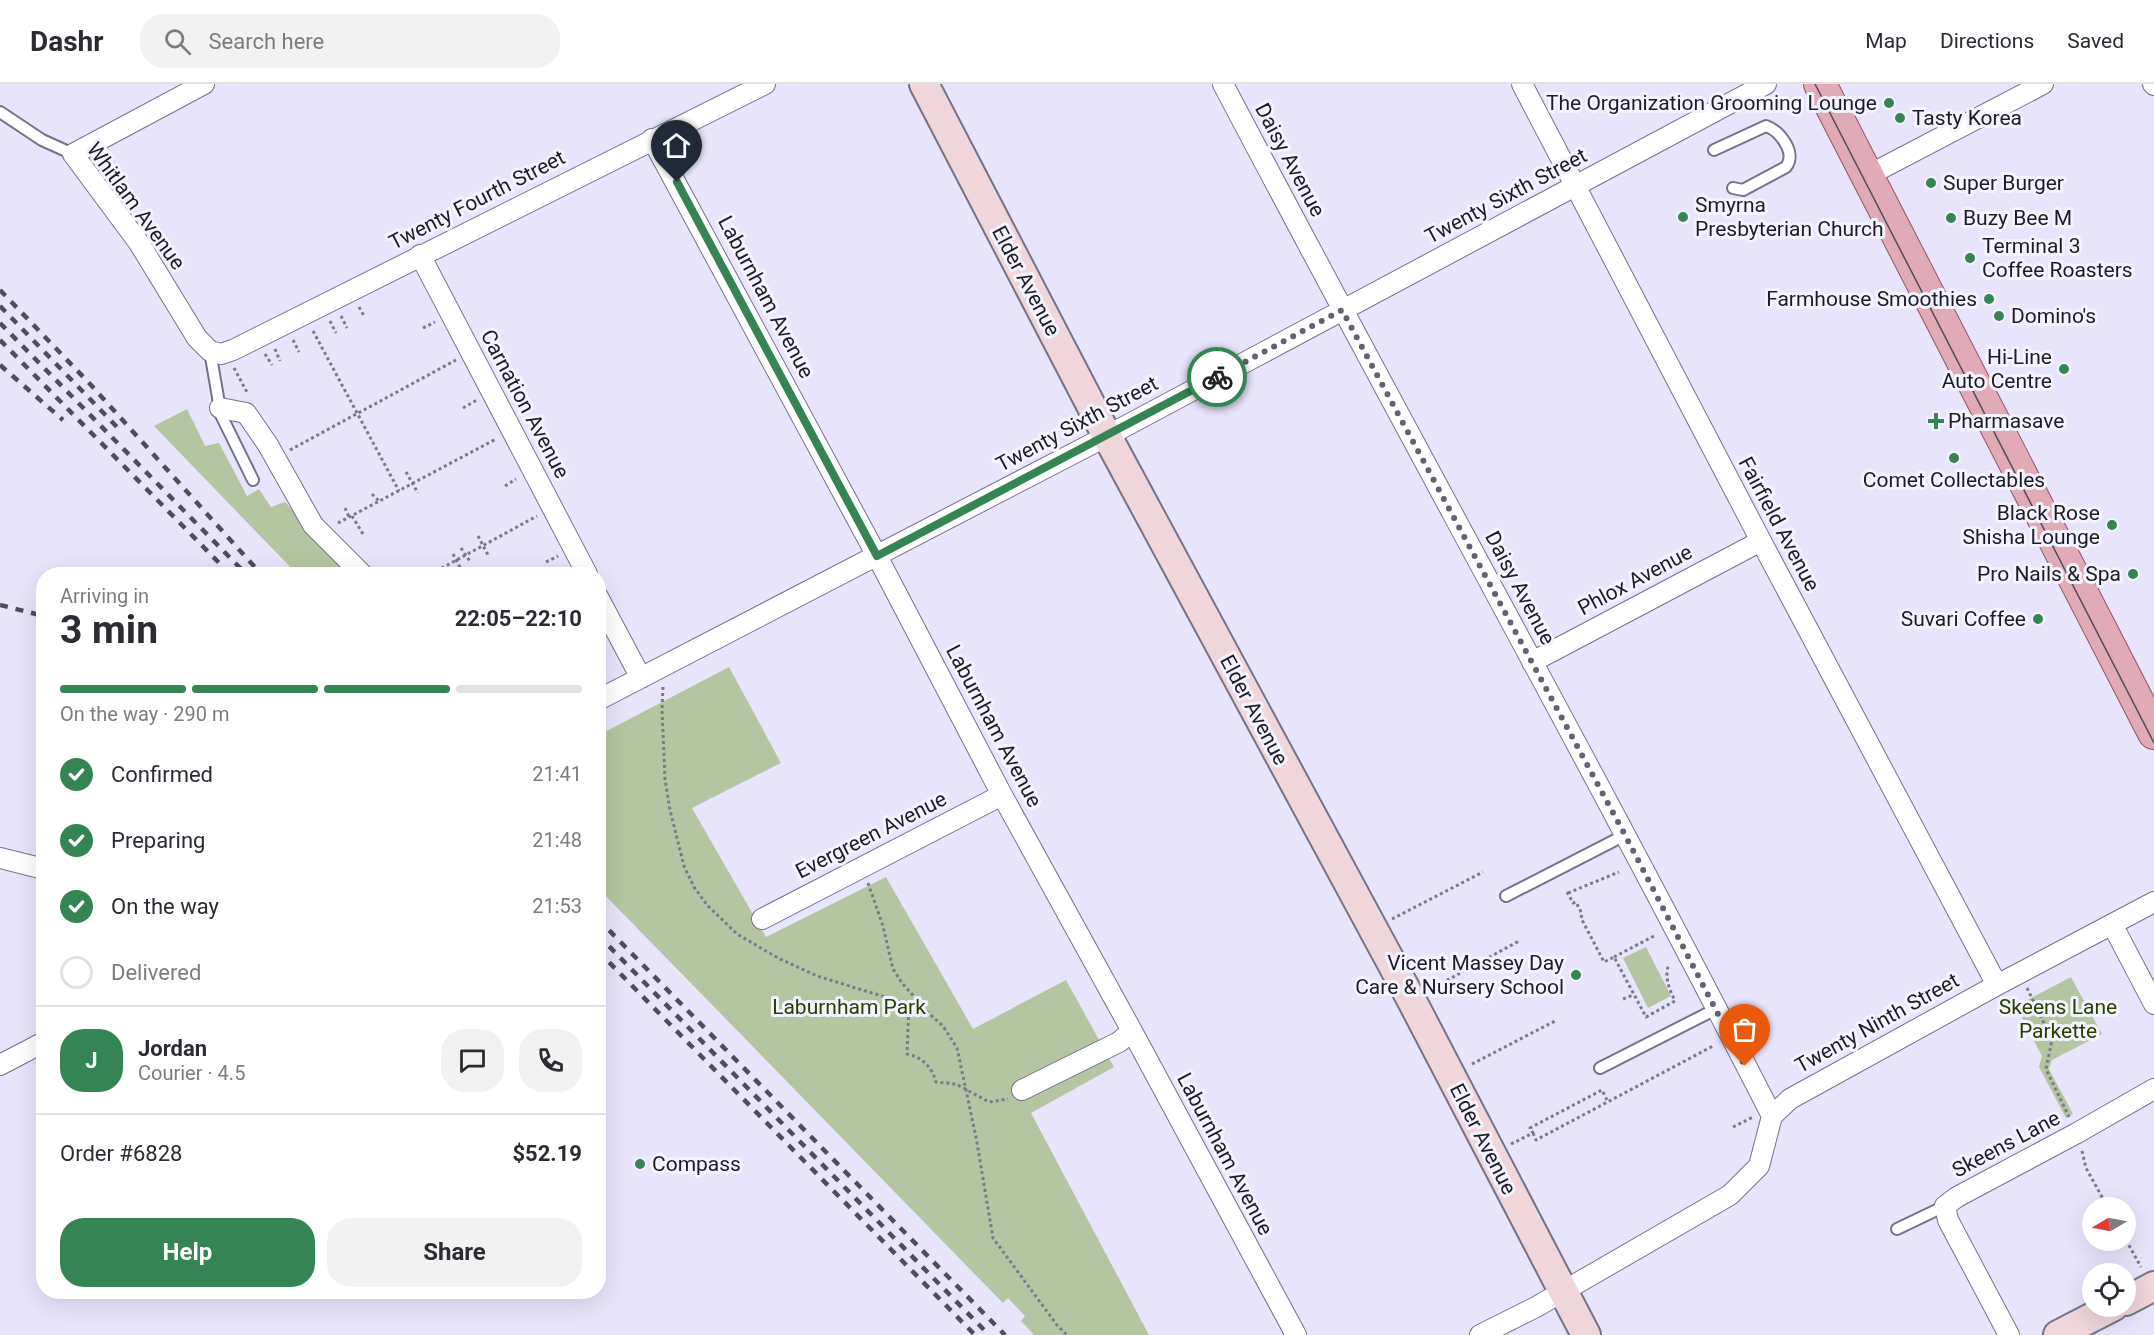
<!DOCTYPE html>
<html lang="en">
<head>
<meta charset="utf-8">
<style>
	body { margin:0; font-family:Roboto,sans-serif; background:#f2f2f3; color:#2b2b33; height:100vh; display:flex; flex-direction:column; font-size:22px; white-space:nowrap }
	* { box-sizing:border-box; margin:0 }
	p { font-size:20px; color:#7c7c81 }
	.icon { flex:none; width:33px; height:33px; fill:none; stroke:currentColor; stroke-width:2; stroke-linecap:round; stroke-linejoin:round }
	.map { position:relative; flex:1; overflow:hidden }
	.sheet { position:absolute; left:36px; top:483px; width:570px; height:732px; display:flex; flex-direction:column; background:#fff; border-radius:24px; box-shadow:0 6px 24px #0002 }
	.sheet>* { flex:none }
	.needle { width:39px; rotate:260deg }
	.controls { position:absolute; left:2082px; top:1113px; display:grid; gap:12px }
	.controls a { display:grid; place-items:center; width:54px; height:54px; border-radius:50%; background:#fff; box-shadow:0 6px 24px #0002; font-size:30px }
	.pin { position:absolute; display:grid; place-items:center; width:51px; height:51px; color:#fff; margin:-62px -26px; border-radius:50% 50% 50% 0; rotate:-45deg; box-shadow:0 0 6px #0007 }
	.pin .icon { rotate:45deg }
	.courier { position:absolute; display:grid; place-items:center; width:60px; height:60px; margin:-30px; border:4px solid #348454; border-radius:50%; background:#fff; color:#222; box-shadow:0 2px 8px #0007 }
	.headline em { font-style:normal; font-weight:700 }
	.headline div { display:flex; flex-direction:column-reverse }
	.headline { display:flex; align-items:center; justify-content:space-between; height:102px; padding:0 24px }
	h1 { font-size:39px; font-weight:700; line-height:45px }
	.bar { display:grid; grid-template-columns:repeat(4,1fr); gap:9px 6px; align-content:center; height:72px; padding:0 24px }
	.bar i { height:8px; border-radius:4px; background:#e1e1e2 }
	.bar .selected { background:#348454 }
	.bar p { grid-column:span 4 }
	.line { display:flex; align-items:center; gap:15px; padding:0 24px; border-top:2px solid #e1e1e2 }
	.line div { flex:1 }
	.round { display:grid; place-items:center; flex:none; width:63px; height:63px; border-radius:24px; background:#f2f2f3 }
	ol { padding:0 24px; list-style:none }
	li { display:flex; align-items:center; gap:18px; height:66px }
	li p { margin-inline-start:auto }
	li .icon { padding:6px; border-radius:50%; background:#348454; color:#fff; stroke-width:4 }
	li:last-child { color:#7c7c81 }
	li i { width:33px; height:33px; border:3px solid #e1e1e2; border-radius:50% }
	.primary-button { display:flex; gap:12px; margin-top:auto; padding:12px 24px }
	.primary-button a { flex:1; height:69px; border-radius:24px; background:#348454; color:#fff; font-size:24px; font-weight:700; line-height:69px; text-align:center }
	.primary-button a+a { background:#f2f2f3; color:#2b2b33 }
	header { display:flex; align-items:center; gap:36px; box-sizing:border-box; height:84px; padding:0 30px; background:#fff; border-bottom:2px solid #e1e1e2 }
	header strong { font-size:28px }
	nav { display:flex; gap:33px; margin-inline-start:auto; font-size:21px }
	.search { width:420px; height:54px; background:#f2f2f3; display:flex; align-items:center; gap:15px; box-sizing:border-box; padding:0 21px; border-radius:24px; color:#7c7c81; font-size:22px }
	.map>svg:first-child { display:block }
</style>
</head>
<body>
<header>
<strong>Dashr</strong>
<div class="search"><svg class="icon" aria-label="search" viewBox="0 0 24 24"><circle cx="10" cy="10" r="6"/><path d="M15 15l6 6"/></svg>Search here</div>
<nav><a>Map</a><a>Directions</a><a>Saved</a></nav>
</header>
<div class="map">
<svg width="2154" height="1251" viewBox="0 0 2154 1251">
	<rect width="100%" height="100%" fill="#e7e4fc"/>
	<path fill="#b4c6a1" d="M187,325L205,362L219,359L247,412L259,405L271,423L285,418L355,490H297L154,342Z
		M729,583L781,679L692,724L766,853L886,793L973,945L1066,896L1114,983L1031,1029L1149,1251H1034L1021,1237L1025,1232L1008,1214L1003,1219L599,805V651Z
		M1646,863L1671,912L1648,924L1623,874Z
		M2071,893L2102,950L2052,976L2049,985L2073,1030L2066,1034L2039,983L2042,972L2016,922Z"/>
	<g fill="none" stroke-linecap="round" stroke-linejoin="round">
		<g stroke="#747287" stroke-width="14">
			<path id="lane" d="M0,28L42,56L73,70
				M1714,66L1766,42C1780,47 1797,69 1786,83L1743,106L1733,104
				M210,267L221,331L253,396
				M1506,812L1625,751
				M1600,984L1716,925
				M1897,1145L1945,1122"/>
		</g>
		<g stroke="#747287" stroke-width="22">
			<path id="street" d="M204,0L73,70L139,159L197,254L210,267L221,270L233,266L765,0
				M1223,0C1404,345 1595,686 1772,1032
				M1522,0L1761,457L1997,901
				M2153,0L2154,1
				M652,55L877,472L1002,711L1132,947L1296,1251
				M1867,92L2043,0
				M420,171L587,490
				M220,324L246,329L268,361L313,441L362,490
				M598,513L641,594
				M1532,578L1761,457
				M598,616L1107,352L1766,0
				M0,774L44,785
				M762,835L1002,711
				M2112,840L2154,920
				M0,981L44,958
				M1022,1006L1119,958L1132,947
				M1480,1251L1536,1223L1730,1111L1759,1082L1772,1032L1790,1015L1997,901L2154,818
				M2009,1251L1948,1136L1945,1122L1957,1113L2077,1049L2154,1005"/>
		</g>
		<g stroke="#747287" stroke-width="32">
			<path id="secondary" d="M924,0L1107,352L1411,915L1586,1251
				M2126,1217L2154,1202
				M2058,1251L2114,1222"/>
		</g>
		<g stroke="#8f5565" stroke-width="34">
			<path id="primary" d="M1820,0L2154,649"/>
		</g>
		<path stroke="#7b7989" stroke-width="3" stroke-dasharray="3 3" stroke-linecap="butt" d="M359,223L364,232
			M341,232L347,244
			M330,237L336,249
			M423,244L435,238
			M313,247L399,407
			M293,256L299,268
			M275,265L280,277
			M265,270L272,281
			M234,284L248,310
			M463,324L477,316
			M290,366L456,276
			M406,388L418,409
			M505,402L516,395
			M372,410L379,417
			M345,424L349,433
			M352,432L363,450
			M338,439L496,355
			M478,452L488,471
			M461,464L471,479
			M453,470L461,485
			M546,478L558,472
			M423,484L426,490
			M431,490L537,432
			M663,603L662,625L665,695L670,726L684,782L694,803L707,821L737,850L778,874L817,892L924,925L943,942L957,964L976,1053L993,1154L1057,1241L1067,1251
			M868,799L883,842L893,885L902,899L923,923
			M1567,808L1573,819L1576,818L1582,830L1581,834L1604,878L1614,873L1646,933L1675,917C1669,905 1664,892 1669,880
			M1568,809L1619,788
			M1392,835L1483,788
			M1614,873L1654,852
			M2027,904L2052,956L2046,985L2069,1033
			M1431,905L1519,857
			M1623,915L1633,911
			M909,921L907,970C922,973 932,983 936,998L956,1000L989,1018L1008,1015
			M1472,980L1557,936
			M1733,1043L1753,1033
			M1533,1049L1536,1056L1713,962
			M1511,1060L1533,1049L1530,1044L1602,1006L1608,1018
			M2082,1067L2086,1084L2108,1124
			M2126,1156L2141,1183"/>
		<use href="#lane" stroke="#fff" stroke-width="10"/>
		<use href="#street" stroke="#fff" stroke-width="20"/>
		<use href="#secondary" stroke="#f0d5db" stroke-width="28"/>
		<use href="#primary" stroke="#e0abb7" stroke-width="32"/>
		<path stroke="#4e4d59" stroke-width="1.5" d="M1815,0L2154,659"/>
		<path stroke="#4e4d59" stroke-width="4.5" stroke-dasharray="8 8" stroke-linecap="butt" d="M0,206L91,301L261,490
			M0,222L117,343
			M0,239L246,490
			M0,256L230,490
			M0,281L63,336
			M0,521L44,532
			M598,835L1005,1251
			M598,851L989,1251
			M598,867L975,1251"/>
	</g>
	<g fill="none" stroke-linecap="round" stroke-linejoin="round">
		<path stroke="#646270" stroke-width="6" stroke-dasharray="0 10.8" d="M1217,293L1342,226L1625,751L1745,982"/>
		<path stroke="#348454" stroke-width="8" d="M677,98L877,472L1217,293"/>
	</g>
	<g fill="#348454" stroke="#f4f3fd" stroke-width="2">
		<circle cx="1889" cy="19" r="6"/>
		<circle cx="1900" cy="34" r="6"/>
		<circle cx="1931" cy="99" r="6"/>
		<circle cx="1683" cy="133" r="6"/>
		<circle cx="1951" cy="134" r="6"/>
		<circle cx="1970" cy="174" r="6"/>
		<circle cx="1989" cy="215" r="6"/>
		<circle cx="1999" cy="232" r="6"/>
		<circle cx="2064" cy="285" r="6"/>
		<path d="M1933 328h6v6h6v6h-6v6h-6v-6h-6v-6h6z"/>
		<circle cx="1954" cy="374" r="6"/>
		<circle cx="2112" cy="441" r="6"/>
		<circle cx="2133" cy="490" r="6"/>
		<circle cx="2038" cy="535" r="6"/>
		<circle cx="1576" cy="891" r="6"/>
		<circle cx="640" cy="1080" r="6"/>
	</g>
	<g text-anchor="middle" stroke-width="6" stroke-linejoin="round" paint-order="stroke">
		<g font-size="21" fill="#1d1c25" stroke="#f4f3fd" text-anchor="start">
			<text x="1877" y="26" text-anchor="end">The Organization Grooming Lounge</text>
			<text x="1912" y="41">Tasty Korea</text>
			<text x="1943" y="106">Super Burger</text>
			<text x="1695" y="128">Smyrna<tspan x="1695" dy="24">Presbyterian Church</tspan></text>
			<text x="1963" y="141">Buzy Bee M</text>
			<text x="1982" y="169">Terminal 3<tspan x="1982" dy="24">Coffee Roasters</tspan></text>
			<text x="1977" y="222" text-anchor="end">Farmhouse Smoothies</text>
			<text x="2011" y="239">Domino's</text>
			<text x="2052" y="280" text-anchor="end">Hi-Line<tspan x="2052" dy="24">Auto Centre</tspan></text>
			<text x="1948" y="344">Pharmasave</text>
			<text x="1954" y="403" text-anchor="middle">Comet Collectables</text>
			<text x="2100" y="436" text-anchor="end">Black Rose<tspan x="2100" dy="24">Shisha Lounge</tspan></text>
			<text x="2121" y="497" text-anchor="end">Pro Nails &amp; Spa</text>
			<text x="2026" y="542" text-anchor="end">Suvari Coffee</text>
			<text x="1564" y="886" text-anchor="end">Vicent Massey Day<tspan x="1564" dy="24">Care &amp; Nursery School</tspan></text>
			<text x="652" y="1087">Compass</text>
		</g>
		<g font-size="21" fill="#1d1c25" stroke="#f4f3fd">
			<text transform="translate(1290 76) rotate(62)" y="7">Daisy Avenue</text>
			<text transform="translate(1506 112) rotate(-28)" y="7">Twenty Sixth Street</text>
			<text transform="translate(477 116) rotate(-27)" y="7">Twenty Fourth Street</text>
			<text transform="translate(136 122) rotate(54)" y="7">Whitlam Avenue</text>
			<text transform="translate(1026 197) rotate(62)" y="7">Elder Avenue</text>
			<text transform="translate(766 213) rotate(62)" y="7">Laburnham Avenue</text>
			<text transform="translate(525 320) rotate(62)" y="7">Carnation Avenue</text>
			<text transform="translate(1077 340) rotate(-28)" y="7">Twenty Sixth Street</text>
			<text transform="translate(1779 440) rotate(62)" y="7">Fairfield Avenue</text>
			<text transform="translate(1635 496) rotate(-28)" y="7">Phlox Avenue</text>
			<text transform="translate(1520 504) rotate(62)" y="7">Daisy Avenue</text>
			<text transform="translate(1254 626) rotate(62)" y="7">Elder Avenue</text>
			<text transform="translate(994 642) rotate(62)" y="7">Laburnham Avenue</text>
			<text transform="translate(871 751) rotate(-27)" y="7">Evergreen Avenue</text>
			<text transform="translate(1877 939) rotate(-29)" y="7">Twenty Ninth Street</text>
			<text transform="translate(1483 1055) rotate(63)" y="7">Elder Avenue</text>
			<text transform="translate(2006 1060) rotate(-28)" y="7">Skeens Lane</text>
			<text transform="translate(1225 1070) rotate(62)" y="7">Laburnham Avenue</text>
		</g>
		<g font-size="21" fill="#283f00" stroke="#f4f3fd">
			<text x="849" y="930">Laburnham Park</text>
			<text x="2058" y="930">Skeens Lane<tspan x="2058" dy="24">Parkette</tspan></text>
		</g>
	</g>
</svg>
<div class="controls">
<a><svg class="needle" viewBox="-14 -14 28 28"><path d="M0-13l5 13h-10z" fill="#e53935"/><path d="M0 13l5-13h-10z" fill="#7c7c81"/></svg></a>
<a><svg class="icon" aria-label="locate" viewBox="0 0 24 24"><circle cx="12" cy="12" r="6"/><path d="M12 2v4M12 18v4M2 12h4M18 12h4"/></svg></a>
</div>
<div class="pin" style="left:1745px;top:982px;background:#ea580c"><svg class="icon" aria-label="bag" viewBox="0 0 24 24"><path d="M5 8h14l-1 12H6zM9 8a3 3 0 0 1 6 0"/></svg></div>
<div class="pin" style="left:677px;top:98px;background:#1f2937"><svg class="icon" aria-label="home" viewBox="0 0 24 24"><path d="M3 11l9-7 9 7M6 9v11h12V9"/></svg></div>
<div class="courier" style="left:1217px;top:293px"><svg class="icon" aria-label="bike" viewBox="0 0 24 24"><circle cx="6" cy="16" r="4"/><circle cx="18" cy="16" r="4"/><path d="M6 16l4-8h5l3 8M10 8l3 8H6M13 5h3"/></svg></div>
<section class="sheet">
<div class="headline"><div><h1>3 min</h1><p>Arriving in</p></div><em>22:05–22:10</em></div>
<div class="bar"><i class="selected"></i><i class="selected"></i><i class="selected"></i><i></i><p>On the way · 290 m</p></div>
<ol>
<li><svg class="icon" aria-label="check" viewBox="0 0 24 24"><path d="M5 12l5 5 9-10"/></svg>Confirmed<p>21:41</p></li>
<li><svg class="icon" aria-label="check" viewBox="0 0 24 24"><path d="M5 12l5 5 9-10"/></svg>Preparing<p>21:48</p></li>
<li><svg class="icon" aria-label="check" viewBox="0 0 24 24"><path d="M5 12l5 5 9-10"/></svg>On the way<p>21:53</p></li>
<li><i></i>Delivered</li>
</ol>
<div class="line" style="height:108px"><b class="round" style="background:#348454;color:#fff">J</b><div><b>Jordan</b><p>Courier · 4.5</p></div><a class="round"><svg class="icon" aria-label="chat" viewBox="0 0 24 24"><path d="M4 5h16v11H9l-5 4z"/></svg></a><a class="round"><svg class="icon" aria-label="phone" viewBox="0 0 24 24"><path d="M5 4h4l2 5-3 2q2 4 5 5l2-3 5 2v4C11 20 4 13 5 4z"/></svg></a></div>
<div class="line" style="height:78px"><div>Order #6828</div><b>$52.19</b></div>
<div class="primary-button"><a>Help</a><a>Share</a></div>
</section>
</div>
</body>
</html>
